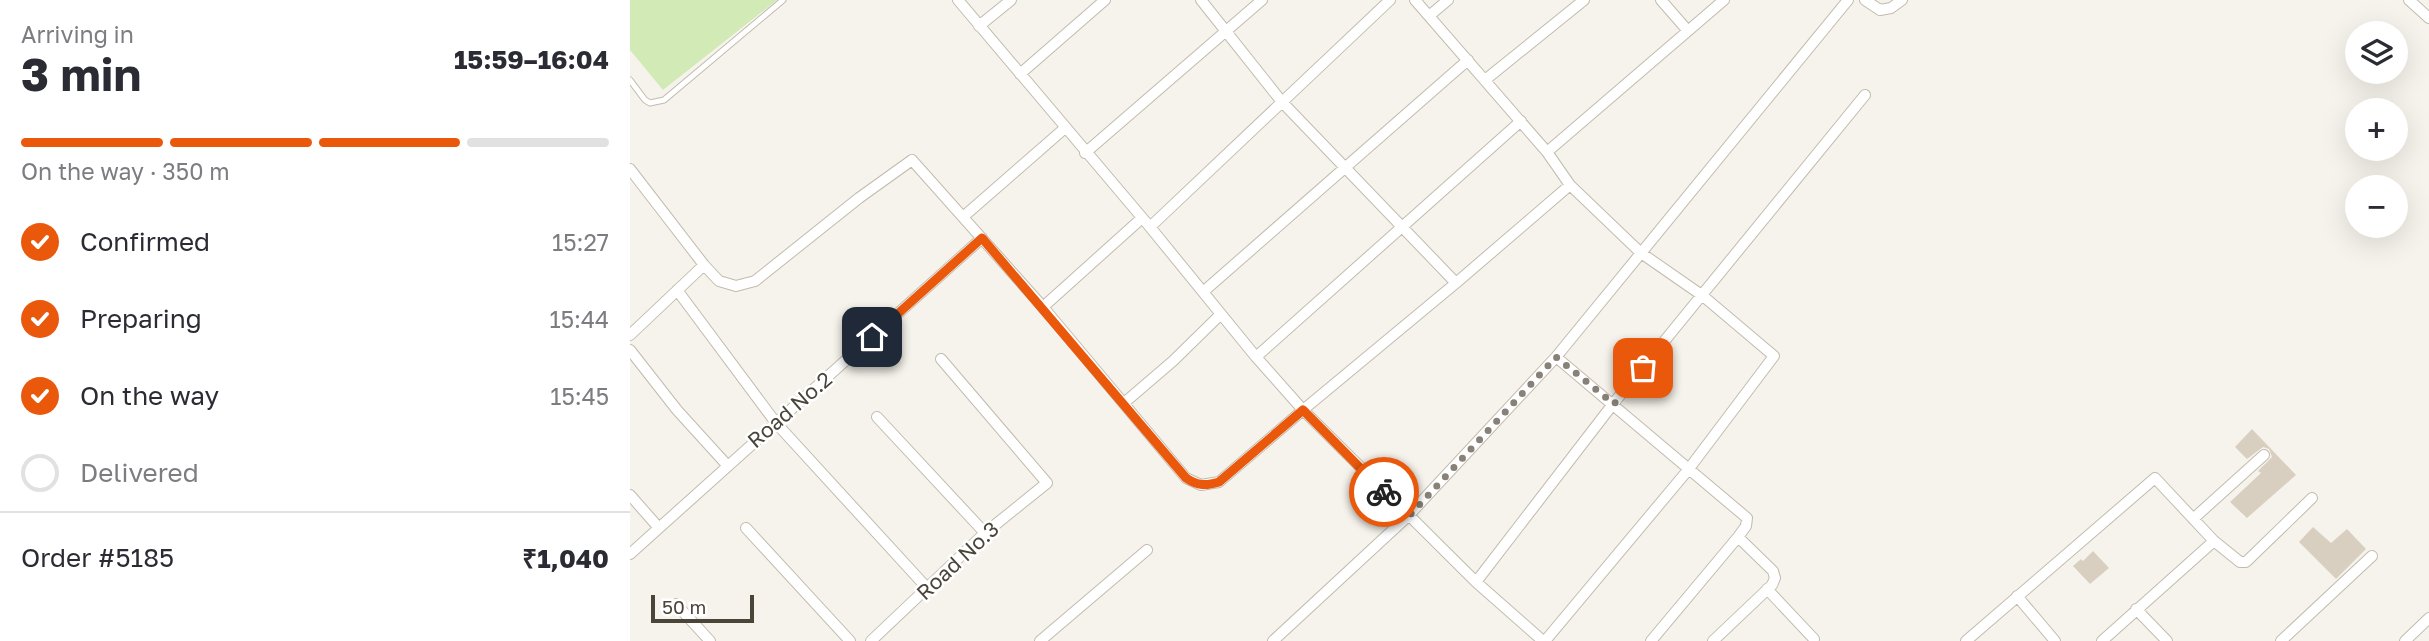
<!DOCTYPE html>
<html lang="en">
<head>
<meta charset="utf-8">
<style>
	body { margin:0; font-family:"Golos Text",sans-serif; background:#f2f2f3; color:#2b2b33; height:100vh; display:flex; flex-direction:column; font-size:26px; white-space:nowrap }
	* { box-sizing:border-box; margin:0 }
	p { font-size:23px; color:#7c7c81 }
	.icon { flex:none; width:38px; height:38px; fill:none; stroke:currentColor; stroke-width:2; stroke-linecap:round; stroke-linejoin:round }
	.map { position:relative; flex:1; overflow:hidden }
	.drawer { display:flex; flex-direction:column; background:#fff; width:630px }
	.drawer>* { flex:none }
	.controls { position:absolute; left:1715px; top:21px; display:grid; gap:14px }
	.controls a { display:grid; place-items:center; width:63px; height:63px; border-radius:50%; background:#fff; box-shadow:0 7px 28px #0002; font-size:35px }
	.scale { position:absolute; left:21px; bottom:18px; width:103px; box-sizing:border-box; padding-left:7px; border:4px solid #4b4439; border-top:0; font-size:19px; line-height:24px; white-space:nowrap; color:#4b4439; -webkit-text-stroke:5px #fff; paint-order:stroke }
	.pin { position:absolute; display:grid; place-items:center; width:60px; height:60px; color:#fff; margin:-30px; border-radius:14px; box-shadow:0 4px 10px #0006 }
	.courier { position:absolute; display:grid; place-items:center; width:70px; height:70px; margin:-35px; border:5px solid #ea580c; border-radius:50%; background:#fff; color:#222; box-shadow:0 2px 9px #0007 }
	.overview em { font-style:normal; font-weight:700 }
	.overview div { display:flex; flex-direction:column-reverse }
	.overview { display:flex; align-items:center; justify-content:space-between; height:119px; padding:0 21px }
	h1 { font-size:46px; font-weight:700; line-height:52px }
	.bar { display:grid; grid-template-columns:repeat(4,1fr); gap:10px 7px; align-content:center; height:84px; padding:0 21px }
	.bar i { height:9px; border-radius:5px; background:#e1e1e2 }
	.bar .on { background:#ea580c }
	.bar p { grid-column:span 4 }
	.line { display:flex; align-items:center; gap:18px; padding:0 21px; border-top:2px solid #e1e1e2 }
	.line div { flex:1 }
	ol { padding:0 21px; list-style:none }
	li { display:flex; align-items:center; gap:21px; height:77px }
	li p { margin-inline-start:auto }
	li .icon { padding:7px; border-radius:50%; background:#ea580c; color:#fff; stroke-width:4 }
	li:last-child { color:#7c7c81 }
	li i { width:38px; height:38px; border:4px solid #e1e1e2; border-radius:50% }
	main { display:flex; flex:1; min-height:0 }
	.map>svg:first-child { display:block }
</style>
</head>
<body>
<main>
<section class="drawer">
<div class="overview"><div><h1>3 min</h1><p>Arriving in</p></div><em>15:59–16:04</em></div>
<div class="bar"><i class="on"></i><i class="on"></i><i class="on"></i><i></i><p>On the way · 350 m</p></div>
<ol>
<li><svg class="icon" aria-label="check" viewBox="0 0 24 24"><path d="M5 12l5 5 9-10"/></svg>Confirmed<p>15:27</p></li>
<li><svg class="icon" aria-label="check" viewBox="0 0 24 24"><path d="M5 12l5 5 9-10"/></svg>Preparing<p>15:44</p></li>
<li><svg class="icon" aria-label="check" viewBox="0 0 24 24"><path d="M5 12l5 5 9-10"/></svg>On the way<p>15:45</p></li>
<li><i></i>Delivered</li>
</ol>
<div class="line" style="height:91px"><div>Order #5185</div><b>₹1,040</b></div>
</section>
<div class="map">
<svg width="1799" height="641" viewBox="0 0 1799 641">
	<rect width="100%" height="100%" fill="#f6f3ec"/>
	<path fill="#d2eab5" d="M0,0H147L33,90L0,50Z"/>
	<path fill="#d8cfc1" d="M1622,429L1666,475L1617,518L1600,502L1631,473L1628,471L1642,457L1639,449L1633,447L1617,459L1605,447Z
		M1683,527L1701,543L1717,529L1736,549L1706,579L1669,542Z
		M1463,551L1479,568L1460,584L1443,566L1451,559L1453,561Z"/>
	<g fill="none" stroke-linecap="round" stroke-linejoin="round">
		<g stroke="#c2bbae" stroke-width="7">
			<path id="service" d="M0,80L15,100L20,103L34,100L153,0"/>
		</g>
		<g stroke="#c2bbae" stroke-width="12">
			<path id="minor" d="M328,0L520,227L760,0
				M571,0L652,102L826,283L673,410L846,582L913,641
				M785,0L917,152L940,185L1011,253L1073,296L1144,356L1058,470L915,641
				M1031,0L1058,31
				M1235,0L1250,10L1261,8L1272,0
				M1779,0L1799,18
				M799,16L818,0
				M349,26L381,0
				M390,74L475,0
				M855,80L954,0
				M917,152L1094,0
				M455,153L632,0
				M0,169L74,265L89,281L106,286L125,281L229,198L282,160L413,307L512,218
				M333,217L435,128
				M826,283L940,185
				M47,290L146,423L298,589
				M573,292L838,60
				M413,307L556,478L571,485L589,482L673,410L626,357L520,227
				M0,335L74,265
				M0,350L47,410L97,465
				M626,357L891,121
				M926,357L1117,518L1116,526L1108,537L1021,641
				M494,403L543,361L591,314
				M247,417L355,533
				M0,495L29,528
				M1563,519L1634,455
				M116,528L220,641
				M0,554L352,238
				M846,582L983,404L1235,95
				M1137,589L1184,639
				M1387,596L1425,641
				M46,604L80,641
				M1506,609L1537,641
				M241,641L355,533L417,483L311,359
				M410,641L517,550
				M643,641L778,516L926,357L1218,0
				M1083,641L1142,585L1145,578L1143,571L1108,537
				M1336,641L1525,478L1584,541L1610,562H1616L1682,498
				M1472,641L1584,541
				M1651,641L1742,556
				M1775,641L1799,618"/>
		</g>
		<use href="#service" stroke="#fff" stroke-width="5"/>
		<use href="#minor" stroke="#fff" stroke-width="10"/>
	</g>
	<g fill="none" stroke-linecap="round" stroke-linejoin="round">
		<path stroke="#878178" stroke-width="7" stroke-dasharray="0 12.6" d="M754,492L779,516L926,357L984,404L1013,368"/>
		<path stroke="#ea580c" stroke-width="9" d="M242,337L352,238L556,478C568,486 576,486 589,482L673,410L754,492"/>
	</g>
	<g text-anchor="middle" stroke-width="5" stroke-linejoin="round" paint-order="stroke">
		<g font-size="21" fill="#4b4439" stroke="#fff">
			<text transform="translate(160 410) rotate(-41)" y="7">Road No.2</text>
			<text transform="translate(328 561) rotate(-43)" y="7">Road No.3</text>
		</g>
	</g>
</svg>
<div class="controls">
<a><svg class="icon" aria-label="layers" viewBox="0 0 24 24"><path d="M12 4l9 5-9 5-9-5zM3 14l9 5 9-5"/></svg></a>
<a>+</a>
<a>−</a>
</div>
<div class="scale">50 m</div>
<div class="pin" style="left:1013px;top:368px;background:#ea580c"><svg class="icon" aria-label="bag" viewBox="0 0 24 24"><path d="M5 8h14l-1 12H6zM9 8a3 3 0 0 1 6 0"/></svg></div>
<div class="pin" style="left:242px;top:337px;background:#1f2937"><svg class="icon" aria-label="home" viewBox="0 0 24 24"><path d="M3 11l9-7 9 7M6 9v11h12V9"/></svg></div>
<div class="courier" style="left:754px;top:492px"><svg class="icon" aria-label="bike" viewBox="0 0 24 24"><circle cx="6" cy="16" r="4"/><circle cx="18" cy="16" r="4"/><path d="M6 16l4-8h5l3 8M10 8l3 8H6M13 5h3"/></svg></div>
</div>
</main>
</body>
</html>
